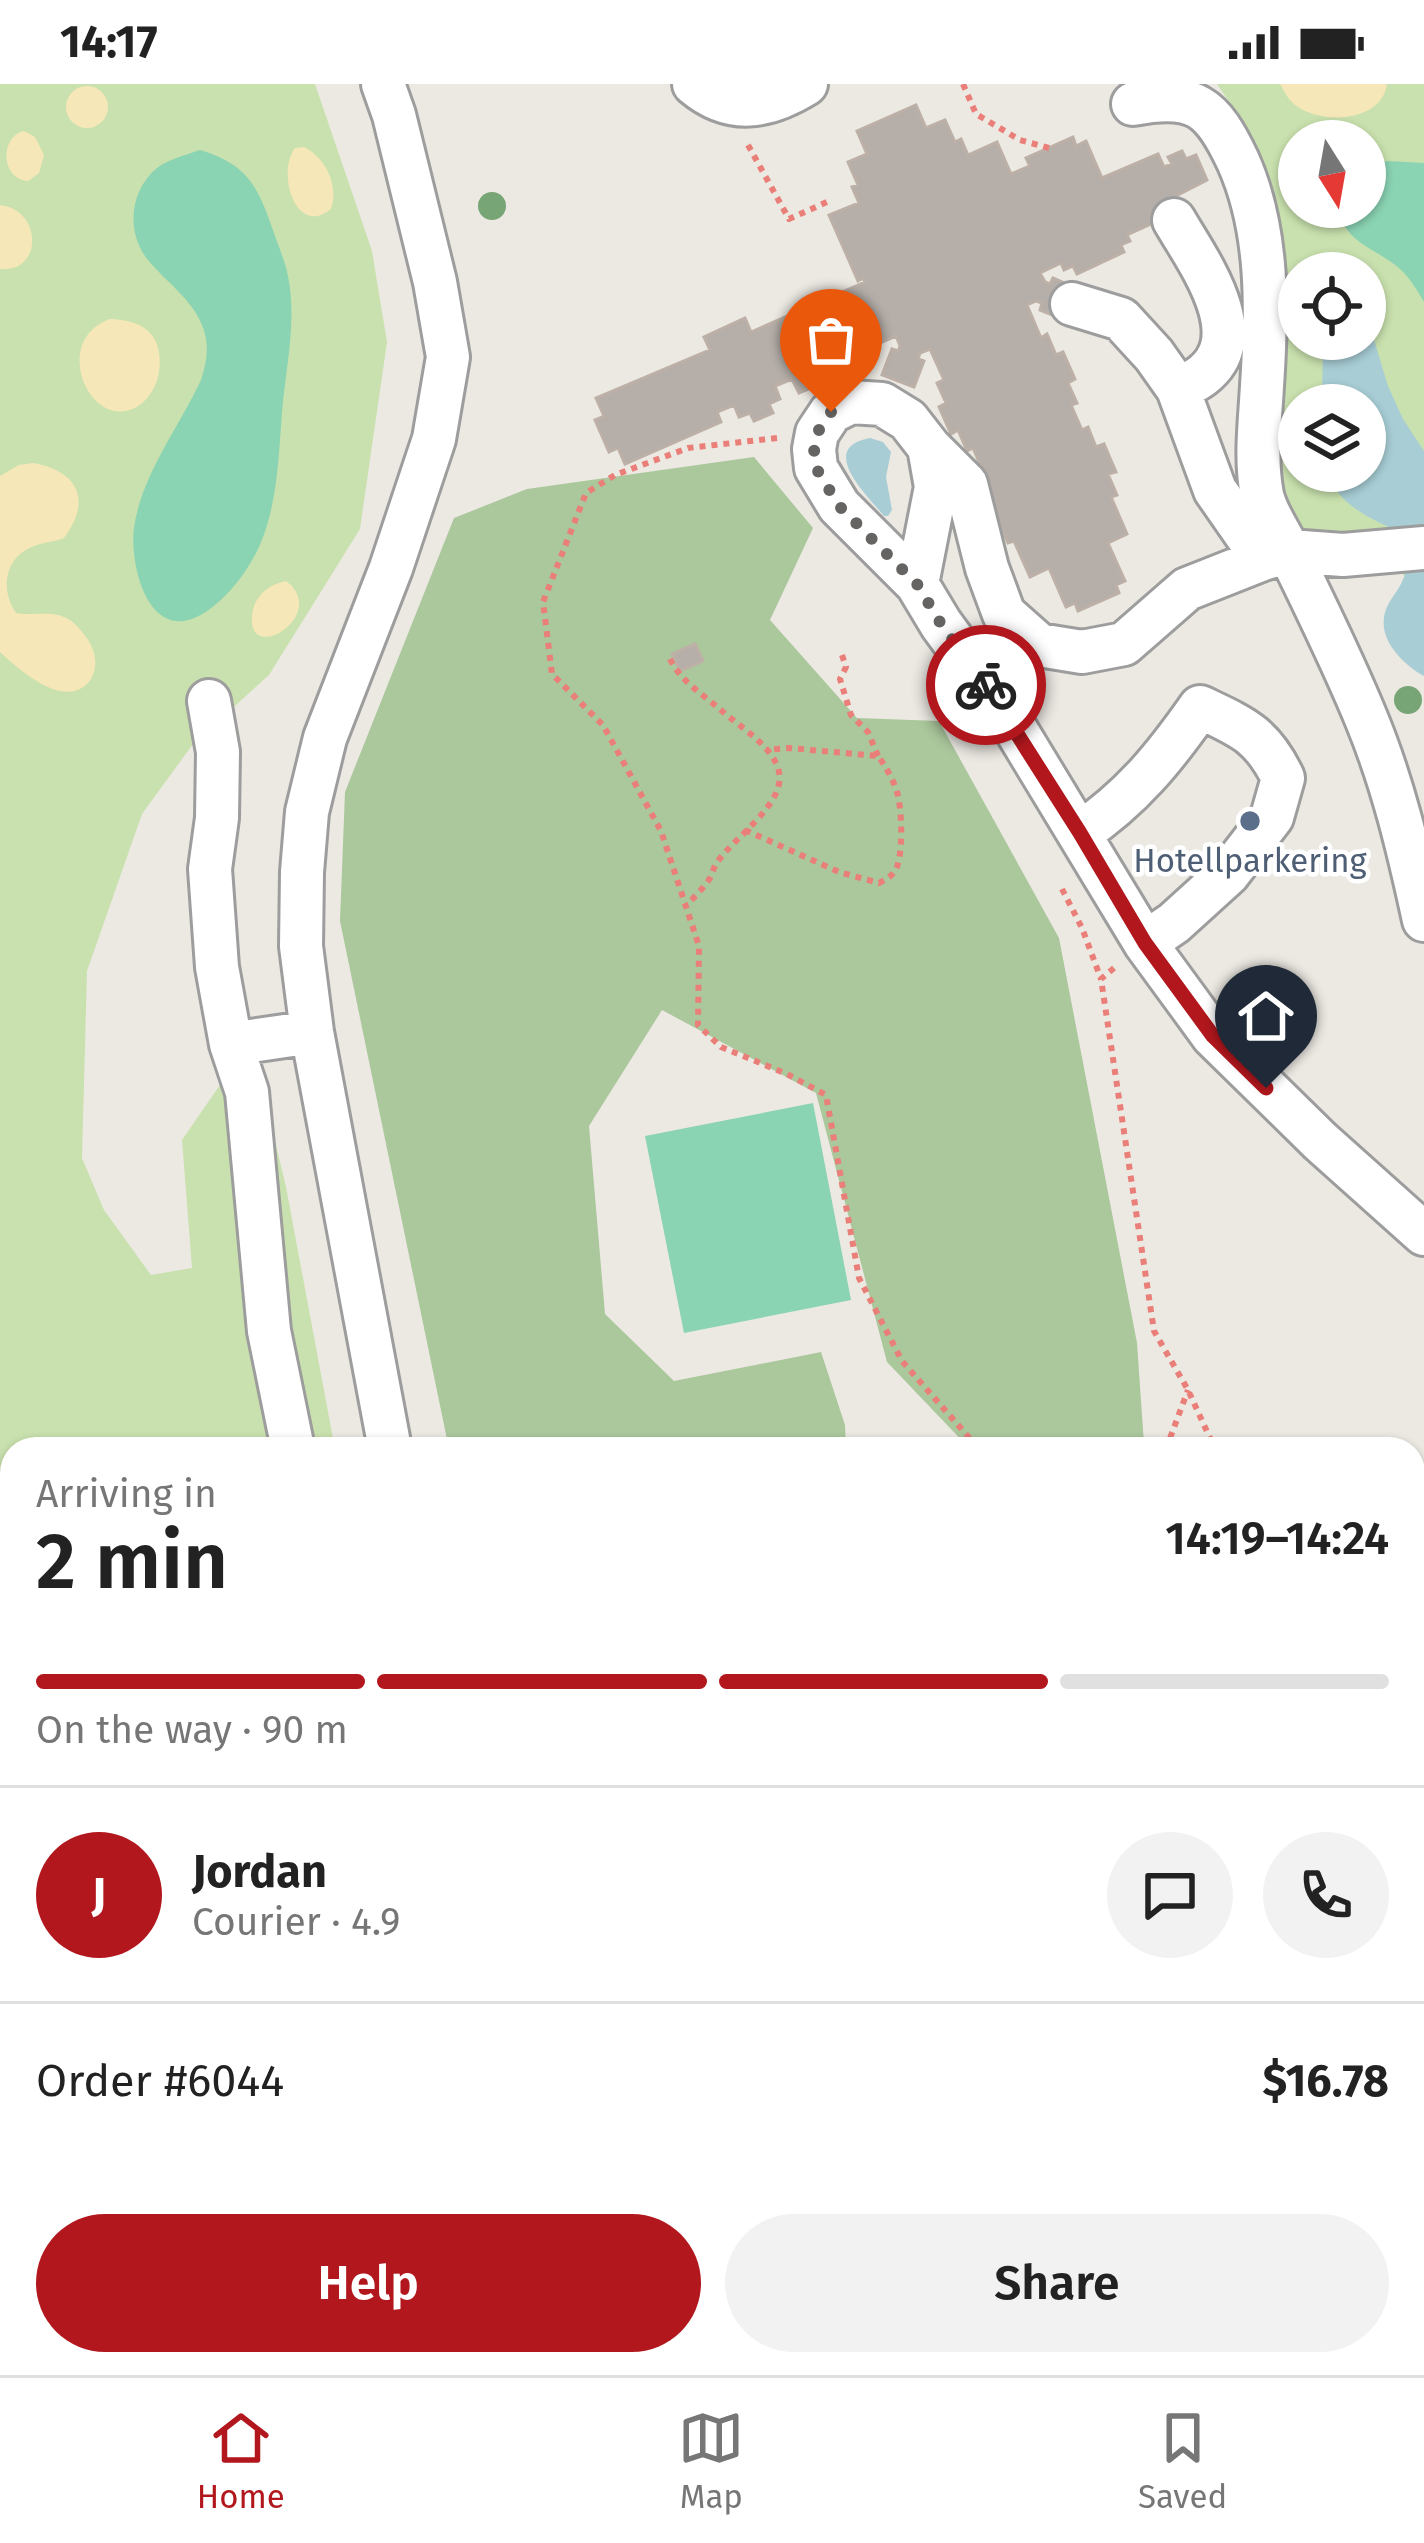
<!DOCTYPE html>
<html lang="en">
<head>
<meta charset="utf-8">
<style>
	body { margin:0; font-family:"Fira Sans",sans-serif; background:#f2f2f2; color:#222; height:100vh; display:flex; flex-direction:column; font-size:45px; white-space:nowrap }
	* { box-sizing:border-box; margin:0 }
	p { font-size:39px; color:#767676 }
	.icon { flex:none; width:66px; height:66px; fill:none; stroke:currentColor; stroke-width:2; stroke-linecap:round; stroke-linejoin:round }
	.map { position:relative; flex:1; overflow:hidden }
	.sheet { position:absolute; left:0px; top:1353px; width:1425px; height:939px; display:flex; flex-direction:column; background:#fff; border-radius:36px 36px 0 0; box-shadow:0 3px 9px #0004 }
	.sheet>* { flex:none }
	.needle { width:78px; rotate:169deg }
	.fabs { position:absolute; left:1278px; top:36px; display:grid; gap:24px }
	.fabs a { display:grid; place-items:center; width:108px; height:108px; border-radius:50%; background:#fff; box-shadow:0 3px 9px #0004; font-size:60px }
	.pin { position:absolute; display:grid; place-items:center; width:102px; height:102px; color:#fff; margin:-123px -51px; border-radius:50% 50% 50% 0; rotate:-45deg; box-shadow:0 0 12px #0007 }
	.pin .icon { rotate:45deg }
	.courier { position:absolute; display:grid; place-items:center; width:120px; height:120px; margin:-60px; border:9px solid #b1171d; border-radius:50%; background:#fff; color:#222; box-shadow:0 3px 15px #0007 }
	.headline em { font-style:normal; font-weight:600 }
	.headline div { display:flex; flex-direction:column-reverse }
	.headline { display:flex; align-items:center; justify-content:space-between; height:204px; padding:0 36px }
	h1 { font-size:78px; font-weight:600; line-height:90px }
	.bar { display:grid; grid-template-columns:repeat(4,1fr); gap:18px 12px; align-content:center; height:144px; padding:0 36px }
	.bar i { height:15px; border-radius:9px; background:#e0e0e0 }
	.bar .selected { background:#b1171d }
	.bar p { grid-column:span 4 }
	.line { display:flex; align-items:center; gap:30px; padding:0 36px; border-top:3px solid #e0e0e0 }
	.line div { flex:1 }
	.round { display:grid; place-items:center; flex:none; width:126px; height:126px; border-radius:63px; background:#f2f2f2 }
	.cta { display:flex; gap:24px; margin-top:auto; padding:24px 36px }
	.cta a { flex:1; height:138px; border-radius:72px; background:#b1171d; color:#fff; font-size:48px; font-weight:600; line-height:138px; text-align:center }
	.cta a+a { background:#f2f2f2; color:#222 }
	.status { display:flex; justify-content:space-between; align-items:center; height:84px; padding:0 60px; background:#fff; direction:ltr }
	.status svg { height:33px; fill:currentColor }
	.dock { display:flex; justify-content:space-around; align-items:center; height:168px; border-top:3px solid #e0e0e0; background:#fff; font-size:33px; color:#767676 }
	.dock a { display:grid; justify-items:center; gap:6px }
	.dock .selected { color:#b1171d }
	.map>svg:first-child { display:block }
</style>
</head>
<body>
<div class="status"><b>14:17</b><svg viewBox="0 0 49 12"><path d="M0 12V9h3v3zM5 12V6h3v6zM10 12V3h3v9zM15 12V0h3v12zM26 1h20v11H26zM47 4h2v5h-2z"/></svg></div>
<div class="map">
<svg width="1424" height="2291" viewBox="0 0 1424 2291">
	<rect width="100%" height="100%" fill="#ece9e3"/>
	<path fill="#c9e1ae" fill-rule="evenodd" d="M0,0H315L372,167L387,258L360,445L269,591L193,660L142,730L87,887L82,1074L104,1126L151,1191L192,1184L182,1056L224,995L259,990L286,1103L335,1365H12V2280H376L377,2291H0Z
		M1217,0H1424V459L1405,492L1355,461L1290,455L1271,374L1283,200L1243,38ZM1299,57H1365V123H1299ZM1299,189H1365V255H1299ZM1299,321H1365V387H1299Z"/>
	<path fill="#abc79c" d="M754,373L813,444L770,536L857,634L939,637L1059,854L1137,1259L1144,1360L1140,1365H970L887,1278L816,1009L662,926L589,1042L605,1230L674,1297L821,1268L845,1341L846,1365H449L340,837L345,708L454,434L527,405Z"/>
	<path fill="#f6e7b8" d="M1280,0H1387C1382,37 1325,41 1298,23C1289,17 1285,9 1280,0Z
		M66 23a21 21 0 1 1 42 0a21 21 0 1 1-42 0Z
		M24,47L35,53L44,71L39,89L28,97C0,95 0,52 24,47Z
		M304,63C326,74 339,102 331,125C296,154 276,89 295,64Z
		M0,121C43,126 43,189 0,185Z
		M110,235C144,236 164,251 159,288C157,300 151,312 141,320C94,355 47,258 110,235Z
		M33,379C77,387 93,415 64,454C54,458 44,458 34,462C4,473 0,506 16,529C32,532 49,527 64,533C73,536 80,545 85,552C108,580 90,616 56,606C36,600 15,582 0,568V392L19,381Z
		M286,497C328,528 256,577 252,539C250,517 265,501 286,497Z"/>
	<path fill="#8ad3b3" d="M200,66C249,81 258,103 274,149C279,164 285,177 288,192C297,237 286,283 282,328C278,382 277,441 246,486C233,506 208,533 184,537C143,542 130,474 134,444C141,392 179,343 201,296C207,277 210,260 202,241C191,214 166,198 148,176C126,149 129,107 157,84C169,75 186,71 200,66Z
		M1388,77L1424,79V218C1417,206 1410,194 1400,185C1377,164 1342,159 1339,123H1365V81Z
		M813,1019L851,1216L684,1249L645,1052Z"/>
	<path fill="#a8cdd5" d="M1365,226L1388,302L1403,335L1424,367V592C1401,579 1374,552 1387,523C1392,512 1403,501 1405,489C1407,477 1404,462 1403,450C1371,434 1339,423 1326,387H1365V321H1322L1323,255H1365Z
		M870,354L883,358L891,368L886,393L892,426L888,432H884C868,412 816,364 870,354Z
		M0,2041L4,2045L12,2046V2206L0,2204Z"/>
	<path fill="#b5aea9" stroke="#bcb0a7" stroke-width="3" d="M916,21L926,44L945,36L955,58L961,55L968,71L997,58L1011,90L1030,82L1026,74L1073,53L1076,62L1086,57L1102,94L1158,70L1164,83L1172,80L1168,73L1182,67L1186,75L1196,71L1207,96L1176,112L1182,126L1127,151L1130,157L1121,161L1124,168L1077,190L1073,182L1064,186L1061,179L1040,189L1045,198L1050,200L1053,194L1078,205L1065,236L1040,226L1042,219L1036,217L1027,221L1041,254L1047,250L1056,271L1063,268L1075,295L1068,299L1077,319L1071,321L1082,346L1088,343L1096,363L1104,360L1116,388L1108,390L1117,411L1111,413L1127,450L1108,459L1125,497L1116,501L1119,509L1078,527L1075,519L1066,523L1049,484L1030,493L1014,457L1008,459L999,439L991,442L978,392L984,390L973,364L967,367L958,346L951,350L939,323L946,319L937,299L944,296L930,265L920,269L918,275L924,277L914,303L882,291L892,265L898,267L900,262L896,252L847,273L853,286L799,309L792,295L775,302L780,315L769,320L773,329L754,337L750,329L739,333L734,321L717,328L721,338L625,380L618,364L609,368L595,336L604,332L596,314L710,266L704,253L745,234L751,248L865,198L863,194L858,197L829,131L859,119L852,103L858,101L848,78L867,70L857,47Z
		M695,560L703,577L680,587L672,570Z
		M1424,1705V1774L1414,1776L1413,1708Z
		M1188,2280H1195L1197,2291H1135Z
		M1340,2280L1343,2291H1310L1307,2282Z"/>
	<g fill="none" stroke-linecap="round" stroke-linejoin="round">
		<g stroke="#9d9d9d" stroke-width="48">
			<path id="minor" d="M383,0L394,31L435,198L448,273L434,355L391,484L325,654L307,728L302,788L301,862L312,948L390,1365
				M694,0C731,31 767,24 806,0
				M1133,20C1195,8 1212,22 1238,77C1269,146 1267,227 1262,302C1260,338 1255,375 1262,411C1266,430 1281,450 1289,468C1316,523 1343,578 1366,634C1393,699 1409,767 1424,836
				M1174,136C1197,176 1254,251 1203,291C1196,297 1186,301 1178,305
				M1072,220L1121,235L1154,271L1178,305L1215,406L1263,475L1289,467L1343,471L1424,464
				M929,363L966,400L987,484L1004,530L1039,561L1082,568L1124,560L1187,505L1263,475
				M917,500L936,403L929,363L908,336L882,320L851,318L831,328L817,349L814,365L816,384L839,422L917,500L941,540L1004,626L1145,859L1213,952L1320,1057L1424,1150
				M209,617L218,668L217,734L210,785L217,883L231,960L247,1008L269,1247L293,1365
				M1080,749C1132,714 1165,673 1200,623C1242,643 1262,650 1283,694L1272,733L1228,790L1174,839L1145,859
				M231,960L312,948
				M1036,2291L1064,2280
				M1421,2291L1424,2267"/>
		</g>
		<path stroke="#e97f78" stroke-width="6" stroke-dasharray="6 6" stroke-linecap="butt" d="M963,0L976,30L1020,56L1049,64
			M748,61L789,135L827,118
			M777,354L688,364L615,391L586,409L543,518L552,590L603,641L661,747L699,862L698,941L721,963L787,990L826,1011L859,1194L902,1277L979,1365
			M842,571L846,583L840,595L851,631L868,648L878,672
			M670,575C681,598 704,611 722,627C740,643 774,663 779,688C786,719 734,754 718,777C714,782 713,788 710,794C704,804 694,813 686,822
			M745,746L839,788L879,799C885,796 891,793 895,787C904,773 902,724 897,708C893,695 886,683 878,672L789,664L766,666
			M1062,805L1082,844L1101,895
			M1114,884L1101,895L1154,1247L1188,1306L1215,1365
			M1166,1365L1188,1306
			M1413,2033L1424,2101
			M1134,2280L1136,2291"/>
		<use href="#minor" stroke="#fff" stroke-width="42"/>
	</g>
	<g fill="#77a575">
		<circle cx="492" cy="122" r="14"/>
		<circle cx="1408" cy="616" r="14"/>
	</g>
	<g fill="none" stroke-linecap="round" stroke-linejoin="round">
		<path stroke="#656462" stroke-width="12" stroke-dasharray="0 21.6" d="M831,328L817,349L814,365L816,384L839,422L917,500L941,540L986,601"/>
		<path stroke="#b1171d" stroke-width="15" d="M986,601L1080,749L1145,859L1213,952L1266,1004"/>
	</g>
	<circle fill="#5c6f8a" stroke="#fff" stroke-width="4.5" cx="1250" cy="737" r="12"/>
	<g text-anchor="middle" stroke-width="9" stroke-linejoin="round" paint-order="stroke">
		<g font-size="33" fill="#4e5e75" stroke="#fff">
			<text x="1250" y="788">Hotellparkering</text>
		</g>
	</g>
</svg>
<div class="fabs">
<a><svg class="needle" viewBox="-14 -14 28 28"><path d="M0-13l5 13h-10z" fill="#e53935"/><path d="M0 13l5-13h-10z" fill="#767676"/></svg></a>
<a><svg class="icon" aria-label="locate" viewBox="0 0 24 24"><circle cx="12" cy="12" r="6"/><path d="M12 2v4M12 18v4M2 12h4M18 12h4"/></svg></a>
<a><svg class="icon" aria-label="layers" viewBox="0 0 24 24"><path d="M12 4l9 5-9 5-9-5zM3 14l9 5 9-5"/></svg></a>
</div>
<div class="pin" style="left:831px;top:328px;background:#ea580c"><svg class="icon" aria-label="bag" viewBox="0 0 24 24"><path d="M5 8h14l-1 12H6zM9 8a3 3 0 0 1 6 0"/></svg></div>
<div class="pin" style="left:1266px;top:1004px;background:#1f2937"><svg class="icon" aria-label="home" viewBox="0 0 24 24"><path d="M3 11l9-7 9 7M6 9v11h12V9"/></svg></div>
<div class="courier" style="left:986px;top:601px"><svg class="icon" aria-label="bike" viewBox="0 0 24 24"><circle cx="6" cy="16" r="4"/><circle cx="18" cy="16" r="4"/><path d="M6 16l4-8h5l3 8M10 8l3 8H6M13 5h3"/></svg></div>
<section class="sheet">
<div class="headline"><div><h1>2 min</h1><p>Arriving in</p></div><em>14:19–14:24</em></div>
<div class="bar"><i class="selected"></i><i class="selected"></i><i class="selected"></i><i></i><p>On the way · 90 m</p></div>
<div class="line" style="height:216px"><b class="round" style="background:#b1171d;color:#fff">J</b><div><b>Jordan</b><p>Courier · 4.9</p></div><a class="round"><svg class="icon" aria-label="chat" viewBox="0 0 24 24"><path d="M4 5h16v11H9l-5 4z"/></svg></a><a class="round"><svg class="icon" aria-label="phone" viewBox="0 0 24 24"><path d="M5 4h4l2 5-3 2q2 4 5 5l2-3 5 2v4C11 20 4 13 5 4z"/></svg></a></div>
<div class="line" style="height:156px"><div>Order #6044</div><b>$16.78</b></div>
<div class="cta"><a>Help</a><a>Share</a></div>
</section>
</div>
<nav class="dock">
<a class="selected"><svg class="icon" aria-label="home" viewBox="0 0 24 24"><path d="M3 11l9-7 9 7M6 9v11h12V9"/></svg>Home</a>
<a><svg class="icon" aria-label="map" viewBox="0 0 24 24"><path d="M3 6l6-2 6 2 6-2v14l-6 2-6-2-6 2zM9 4v14M15 6v14"/></svg>Map</a>
<a><svg class="icon" aria-label="saved" viewBox="0 0 24 24"><path d="M7 4h10v16l-5-4-5 4z"/></svg>Saved</a>
</nav>
</body>
</html>
